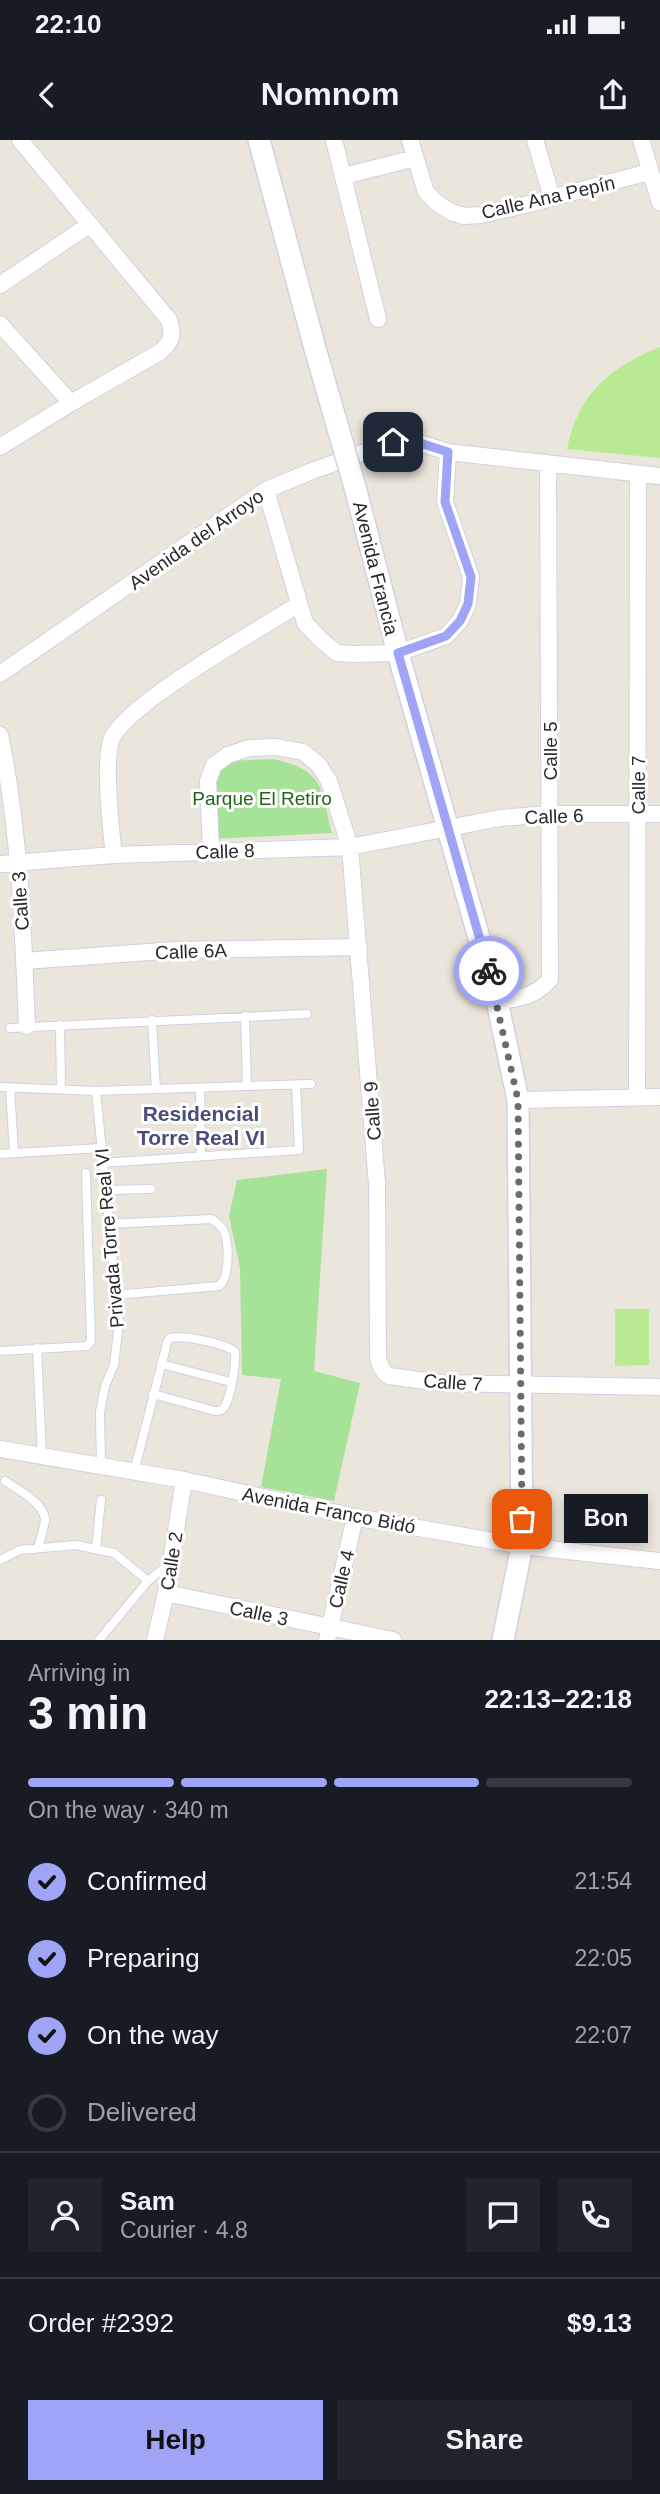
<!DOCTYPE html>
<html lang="en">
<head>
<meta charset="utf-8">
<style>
	body { margin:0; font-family:Helvetica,sans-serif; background:#20242c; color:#f1f3f6; height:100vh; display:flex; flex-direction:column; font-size:26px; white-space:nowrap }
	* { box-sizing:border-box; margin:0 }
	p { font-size:23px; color:#9ea1a6 }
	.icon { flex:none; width:38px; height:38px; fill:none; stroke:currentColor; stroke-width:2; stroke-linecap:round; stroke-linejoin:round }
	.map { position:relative; height:1500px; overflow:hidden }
	.drawer { display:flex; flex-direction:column; background:#171b24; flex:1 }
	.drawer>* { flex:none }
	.pin { position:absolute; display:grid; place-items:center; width:60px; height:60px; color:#fff; margin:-30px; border-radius:14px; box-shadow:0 4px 10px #0006 }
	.courier { position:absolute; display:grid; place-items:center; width:70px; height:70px; margin:-35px; border:5px solid #9fa4f7; border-radius:50%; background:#fff; color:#222; box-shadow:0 2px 9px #0007 }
	.bubble { position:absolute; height:49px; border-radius:0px; background:#171b24; box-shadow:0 4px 10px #0003; font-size:23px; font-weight:800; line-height:49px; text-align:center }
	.head em { font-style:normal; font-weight:800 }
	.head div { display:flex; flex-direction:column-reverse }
	.head { display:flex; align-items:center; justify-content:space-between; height:119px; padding:0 28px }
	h1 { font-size:46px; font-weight:800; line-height:52px }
	.bar { display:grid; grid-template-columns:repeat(4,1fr); gap:10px 7px; align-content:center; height:84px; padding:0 28px }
	.bar i { height:9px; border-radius:5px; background:#363941 }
	.bar .on { background:#9fa4f7 }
	.bar p { grid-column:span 4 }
	.line { display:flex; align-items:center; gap:18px; padding:0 28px; border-top:2px solid #363941 }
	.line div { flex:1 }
	.round { display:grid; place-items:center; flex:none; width:74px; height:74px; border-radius:0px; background:#20242c }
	ol { padding:0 28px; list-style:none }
	li { display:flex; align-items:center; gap:21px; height:77px }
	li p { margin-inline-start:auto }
	li .icon { padding:7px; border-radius:50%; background:#9fa4f7; color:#111; stroke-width:4 }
	li:last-child { color:#9ea1a6 }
	li i { width:38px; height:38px; border:4px solid #363941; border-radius:50% }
	.button { display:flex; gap:14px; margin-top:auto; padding:14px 28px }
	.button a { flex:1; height:80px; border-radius:0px; background:#9fa4f7; color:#111; font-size:28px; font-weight:800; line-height:80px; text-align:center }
	.button a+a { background:#20242c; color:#f1f3f6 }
	.status { display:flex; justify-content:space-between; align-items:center; height:49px; padding:0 35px; background:#171b24; direction:ltr }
	.status svg { height:19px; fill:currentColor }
	header { display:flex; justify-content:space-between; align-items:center; height:91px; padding:0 28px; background:#171b24; font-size:32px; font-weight:800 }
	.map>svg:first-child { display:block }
</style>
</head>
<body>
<div class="status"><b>22:10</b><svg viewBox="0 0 49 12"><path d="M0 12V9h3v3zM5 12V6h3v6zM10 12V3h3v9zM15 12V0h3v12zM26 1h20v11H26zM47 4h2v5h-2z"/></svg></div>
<header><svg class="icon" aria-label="back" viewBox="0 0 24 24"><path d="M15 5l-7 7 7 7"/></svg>Nomnom<svg class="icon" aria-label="share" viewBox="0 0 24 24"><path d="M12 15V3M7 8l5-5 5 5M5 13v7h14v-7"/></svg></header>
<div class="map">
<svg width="660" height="1500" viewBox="0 0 660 1500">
	<rect width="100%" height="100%" fill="#ebe6db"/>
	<path fill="#a6e297" d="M274,619C325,631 320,647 332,693L214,699L207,640L226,621Z
		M327,1029L314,1231L360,1243L334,1361L261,1347L281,1239L242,1235L240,1128L229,1076L237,1040Z"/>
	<path fill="#b8e993" d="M660,207V318L567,309C578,254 610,227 660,207Z
		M615,1169H649V1225L615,1226Z"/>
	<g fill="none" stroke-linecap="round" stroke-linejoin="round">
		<g stroke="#d0d1e2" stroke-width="10">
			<path id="service" d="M245,876L247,946
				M152,880L156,949
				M60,885L61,949
				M10,888L307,874
				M0,947L96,951L311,944
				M10,948L14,1013
				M200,948L201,1016
				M96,951L119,1183L114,1225L105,1246L100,1272L101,1326
				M0,1014L101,1008
				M102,1023L299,1010L296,945
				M105,1050L151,1049
				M108,1084L212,1079C216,1082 221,1086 224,1091C229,1104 230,1137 219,1146L115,1155
				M37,1208L42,1316
				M0,1211L87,1206L91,1201L86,1033
				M161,1224L231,1242
				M134,1332L167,1203L170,1198C183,1195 225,1203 235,1212C236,1224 231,1256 225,1266C222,1271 220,1271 215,1271L153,1254
				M5,1341C17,1349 45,1363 45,1380C44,1389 40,1400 38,1408
				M96,1409L101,1360
				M0,1420L20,1410L76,1405L114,1413L148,1441L170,1423
				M99,1500L148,1441"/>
		</g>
		<g stroke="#d0d1e2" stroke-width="18">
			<path id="minor" d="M334,0L378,179
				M410,0L426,52L437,63L451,72L464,76L481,75L525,65L649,32
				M535,0L552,58
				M641,0L660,63
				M344,36L415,18
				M0,145L89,85
				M0,184L71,263
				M0,307L71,263L160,212C172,202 174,194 169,180L20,0
				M266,350L305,483L321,500L337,513L352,514L398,513L446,496L460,481L468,464L471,437L445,362L448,312
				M0,534L266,350L312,331L393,302L420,303L448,312L660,336
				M0,595C20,691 23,789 27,886
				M211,711L208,641L214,625L228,615L249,608L276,607L303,612L318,624L329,641L350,707L377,1044L378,1217C379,1225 382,1231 389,1236L440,1243L660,1247
				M114,715C111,691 103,619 112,598C129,562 260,489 299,464
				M0,724L114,715L350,707L500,678L551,674H660
				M24,821L177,810L359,807
				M497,861C518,859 537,856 550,839L548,323
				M637,956L638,334
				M518,960L660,957
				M0,1309L184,1340L355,1377L522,1406L660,1421
				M166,1453L393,1500
				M155,1500L166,1453L184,1340
				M327,1500L355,1377"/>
		</g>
		<g stroke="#d0d1e2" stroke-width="24">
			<path id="secondary" d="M259,0L316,212
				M355,347L398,513L497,861L518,960L522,1406L503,1500"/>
		</g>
		<use href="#service" stroke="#fff" stroke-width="8"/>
		<use href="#minor" stroke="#fff" stroke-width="16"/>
		<use href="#secondary" stroke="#fff" stroke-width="21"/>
		<g stroke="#d0d1e2" stroke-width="24" stroke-linecap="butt">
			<path id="secondary-bridge" d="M316,212L355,347"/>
		</g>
		<use href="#secondary-bridge" stroke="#fff" stroke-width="21"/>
	</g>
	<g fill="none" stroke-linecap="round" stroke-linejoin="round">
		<path stroke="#6d6b67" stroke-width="7" stroke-dasharray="0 12.6" d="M489,831L518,960L522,1379"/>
		<path stroke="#9fa4f7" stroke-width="9" d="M393,302L420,303L448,312L445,362L471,437L468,464L460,481L446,496L398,513L489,831"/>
	</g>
	<g text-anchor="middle" stroke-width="6" stroke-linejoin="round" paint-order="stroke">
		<g font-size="19" fill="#292929" stroke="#fff">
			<text transform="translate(548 57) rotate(-13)" y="7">Calle Ana Pepín</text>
			<text transform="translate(196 399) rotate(-35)" y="7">Avenida del Arroyo</text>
			<text transform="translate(376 428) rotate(76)" y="7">Avenida Francia</text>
			<text transform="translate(550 611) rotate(-90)" y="7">Calle 5</text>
			<text transform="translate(638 645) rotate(-90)" y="7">Calle 7</text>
			<text transform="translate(554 676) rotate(-2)" y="7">Calle 6</text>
			<text transform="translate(225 711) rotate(-2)" y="7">Calle 8</text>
			<text transform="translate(20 761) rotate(-94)" y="7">Calle 3</text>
			<text transform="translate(191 811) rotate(-2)" y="7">Calle 6A</text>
			<text transform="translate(372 971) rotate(-94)" y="7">Calle 9</text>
			<text transform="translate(109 1098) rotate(-95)" y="7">Privada Torre Real VI</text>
			<text transform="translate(453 1242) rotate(4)" y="7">Calle 7</text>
			<text transform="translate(329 1370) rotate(11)" y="7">Avenida Franco Bidó</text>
			<text transform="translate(171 1421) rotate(-81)" y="7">Calle 2</text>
			<text transform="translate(341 1439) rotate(-77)" y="7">Calle 4</text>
			<text transform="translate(259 1473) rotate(12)" y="7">Calle 3</text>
		</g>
		<g font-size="19" fill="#1f651a" stroke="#fff">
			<text x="262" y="665">Parque El Retiro</text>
		</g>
		<g font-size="21" font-weight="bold" fill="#4a4c79" stroke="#fff">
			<text x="201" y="981">Residencial<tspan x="201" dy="24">Torre Real VI</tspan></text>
		</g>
	</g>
</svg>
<div class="pin" style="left:522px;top:1379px;background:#ea580c"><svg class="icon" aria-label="bag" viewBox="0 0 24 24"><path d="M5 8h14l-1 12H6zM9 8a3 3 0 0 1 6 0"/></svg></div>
<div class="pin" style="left:393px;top:302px;background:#1f2937"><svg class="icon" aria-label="home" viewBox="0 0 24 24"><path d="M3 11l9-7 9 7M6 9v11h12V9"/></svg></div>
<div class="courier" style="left:489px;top:831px"><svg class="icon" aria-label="bike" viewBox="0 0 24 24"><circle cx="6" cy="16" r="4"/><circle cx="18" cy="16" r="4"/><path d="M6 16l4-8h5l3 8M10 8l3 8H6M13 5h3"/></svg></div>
<div class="bubble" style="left:564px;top:1354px;width:84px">Bon</div>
</div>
<section class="drawer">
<div class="head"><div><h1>3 min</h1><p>Arriving in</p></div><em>22:13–22:18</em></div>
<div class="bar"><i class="on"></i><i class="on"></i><i class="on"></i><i></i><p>On the way · 340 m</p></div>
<ol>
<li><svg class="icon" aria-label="check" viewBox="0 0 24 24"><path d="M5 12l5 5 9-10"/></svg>Confirmed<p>21:54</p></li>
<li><svg class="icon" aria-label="check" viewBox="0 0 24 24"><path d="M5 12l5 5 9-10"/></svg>Preparing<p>22:05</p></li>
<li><svg class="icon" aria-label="check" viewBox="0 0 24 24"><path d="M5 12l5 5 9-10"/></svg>On the way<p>22:07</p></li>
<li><i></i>Delivered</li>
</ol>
<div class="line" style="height:126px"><a class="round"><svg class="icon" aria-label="person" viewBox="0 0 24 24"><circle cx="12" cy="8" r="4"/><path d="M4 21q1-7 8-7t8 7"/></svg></a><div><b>Sam</b><p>Courier · 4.8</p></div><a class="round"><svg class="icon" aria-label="chat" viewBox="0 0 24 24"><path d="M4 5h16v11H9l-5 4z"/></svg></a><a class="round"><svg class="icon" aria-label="phone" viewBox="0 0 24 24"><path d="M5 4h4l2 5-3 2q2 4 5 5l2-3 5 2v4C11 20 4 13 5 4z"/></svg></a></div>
<div class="line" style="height:91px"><div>Order #2392</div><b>$9.13</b></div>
<div class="button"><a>Help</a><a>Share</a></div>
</section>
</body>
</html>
